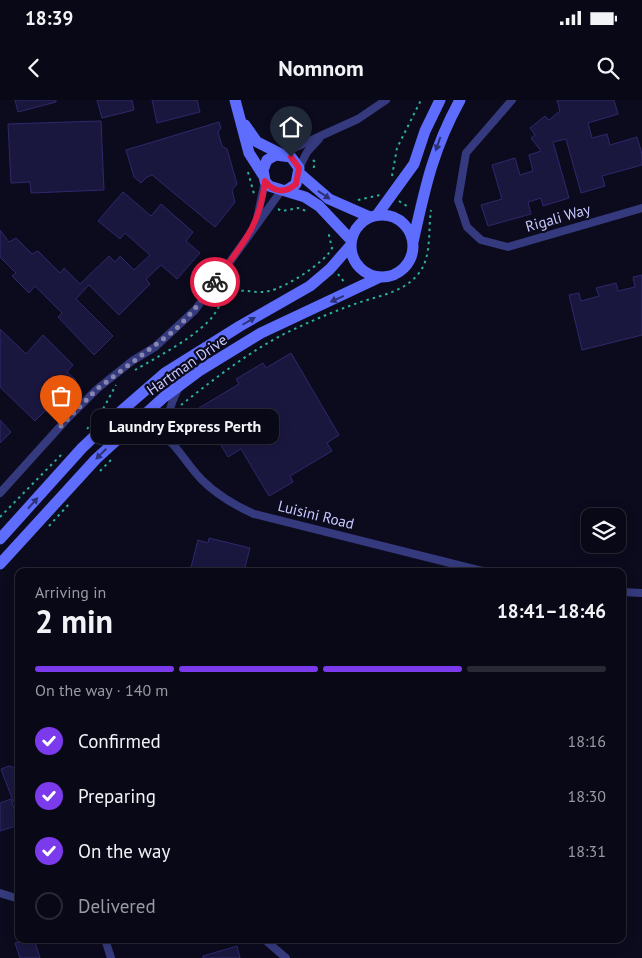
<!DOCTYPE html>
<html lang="en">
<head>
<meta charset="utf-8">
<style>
	body { margin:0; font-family:"PT Sans",sans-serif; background:#12111f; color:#f1f3f6; height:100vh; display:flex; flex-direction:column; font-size:19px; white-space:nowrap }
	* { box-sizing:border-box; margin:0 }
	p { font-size:16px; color:#999aa1 }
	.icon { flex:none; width:28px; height:28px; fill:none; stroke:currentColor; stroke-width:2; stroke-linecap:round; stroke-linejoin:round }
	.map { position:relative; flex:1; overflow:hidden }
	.sheet { position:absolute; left:15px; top:468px; width:611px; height:375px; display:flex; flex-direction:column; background:#090816; border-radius:10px; box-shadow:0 2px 12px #0003,0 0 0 1px #292935 }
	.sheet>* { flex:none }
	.buttons { position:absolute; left:581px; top:408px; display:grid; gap:10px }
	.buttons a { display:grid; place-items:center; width:45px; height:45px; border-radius:10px; background:#090816; box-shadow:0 2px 12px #0003,0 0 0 1px #292935; font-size:25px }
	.pin { position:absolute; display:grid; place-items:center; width:42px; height:42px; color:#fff; margin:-51px -21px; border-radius:50% 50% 50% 0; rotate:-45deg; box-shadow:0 0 5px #0007 }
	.pin .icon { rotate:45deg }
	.courier { position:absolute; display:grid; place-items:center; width:50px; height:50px; margin:-25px; border:4px solid #e11d48; border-radius:50%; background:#fff; color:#222; box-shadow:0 1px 6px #0007 }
	.bubble { position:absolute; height:35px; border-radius:10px; background:#090816; box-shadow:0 2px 12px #0003,0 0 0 1px #292935; font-size:16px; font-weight:800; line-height:35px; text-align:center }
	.overview em { font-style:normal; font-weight:800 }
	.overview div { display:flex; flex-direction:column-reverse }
	.overview { display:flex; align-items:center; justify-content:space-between; height:85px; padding:0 20px }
	h1 { font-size:32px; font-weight:800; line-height:38px }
	.bar { display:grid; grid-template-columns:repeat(4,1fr); gap:8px 5px; align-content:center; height:60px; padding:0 20px }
	.bar i { height:6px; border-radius:4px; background:#292935 }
	.bar .current { background:#7c3aed }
	.bar p { grid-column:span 4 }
	ol { padding:0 20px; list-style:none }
	li { display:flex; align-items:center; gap:15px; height:55px }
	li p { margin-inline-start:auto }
	li .icon { padding:5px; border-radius:50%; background:#7c3aed; color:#fff; stroke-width:4 }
	li:last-child { color:#999aa1 }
	li i { width:28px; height:28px; border:2px solid #292935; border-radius:50% }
	.status { display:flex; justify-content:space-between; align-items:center; height:35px; padding:0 25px; background:#090816; direction:ltr }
	.status svg { height:14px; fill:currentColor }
	header { display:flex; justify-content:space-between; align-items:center; height:65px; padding:0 20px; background:#090816; font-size:22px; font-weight:800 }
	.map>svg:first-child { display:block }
</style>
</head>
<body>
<div class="status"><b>18:39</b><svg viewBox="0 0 49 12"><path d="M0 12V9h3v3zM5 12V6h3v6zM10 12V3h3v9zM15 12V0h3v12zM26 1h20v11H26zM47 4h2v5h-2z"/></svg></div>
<header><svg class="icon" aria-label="back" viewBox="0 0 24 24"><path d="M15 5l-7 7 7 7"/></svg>Nomnom<svg class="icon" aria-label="search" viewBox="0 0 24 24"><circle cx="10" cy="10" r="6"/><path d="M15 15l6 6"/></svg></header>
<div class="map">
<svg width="642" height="858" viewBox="0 0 642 858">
	<rect width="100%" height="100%" fill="#0c0b1e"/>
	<path fill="#1a173f" stroke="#2e286c" d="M15,0H56V2L18,12Z
		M97,0H132L134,10L102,18Z
		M152,0H197L200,12L157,23Z
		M557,0H614L618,14L588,23L592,38L607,34L610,45L637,37L642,54V65L602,76L605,86L581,93L566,39L553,42L569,98L543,106L541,98L528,102L531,114L488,126L481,105L502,99L492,65L515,58L520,75L533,71L529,55L541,51L531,38L535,35L530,28L545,16L549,20L560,11Z
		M101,21L104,90L31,93L30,82L11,83L8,24Z
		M219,22L221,28L218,32L222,46L227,49L237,84L232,90L235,102L215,127L152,75L147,77L141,83L134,77L126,50Z
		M123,92L151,116L161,104L193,132L186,141L200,153L177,179L161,165L146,179L150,184L119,215L89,185L76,199L113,236L94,255L58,217L62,213L35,186L29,193L12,176L16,173L0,157V130L9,142L16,138L32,154L38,151L60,173L64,168L80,184L109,156L115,162L120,156L134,170L150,155L125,133L120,139L98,121Z
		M642,175V235L582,250L569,195L579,193L581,201L599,196L596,188L616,183L618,191L635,187L633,177Z
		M0,229L26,254L43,235L73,265L67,272L76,280L59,298L51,290L41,300L48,308L35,321L0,287Z
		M291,253L339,335L327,343L332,351L290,376L293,382L269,396L241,349L228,357L199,308L239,284L236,279L263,263L266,268Z
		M0,320L11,332L0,343Z
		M209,438L250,448L244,471H190L198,440L208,443Z
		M9,666L19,669V703L13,701L1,669Z
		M11,699L19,725L0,731V703Z
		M28,839H34L40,858H20L15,843Z
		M237,846L240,858H203V856Z"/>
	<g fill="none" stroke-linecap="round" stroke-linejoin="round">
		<path stroke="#29b199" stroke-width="2" stroke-dasharray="2.5 4" stroke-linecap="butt" d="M281,44L290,42
			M313,60L315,62L313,71
			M248,72L254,94
			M392,76L397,48L421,0
			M358,100L380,95
			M399,101L410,108
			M278,109L282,111L298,108L309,112
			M338,174L344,182
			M135,270C157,257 202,234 215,213C219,208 221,201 224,196C242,185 252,195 269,191C285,188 326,162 332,148L328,131
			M181,305C214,279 250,251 288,232C309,222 330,213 352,205C375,196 403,194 419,173C432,157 428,129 431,110
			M87,329L103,309L116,285
			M100,371L111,360
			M0,417L62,354
			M49,426L69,404"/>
		<path stroke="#353a7e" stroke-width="8" d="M512,0L466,53L458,100L467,127L481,140L508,147L642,108
			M286,55L294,48L358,19L386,0
			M299,68L307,52L319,39
			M257,119L265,81
			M130,325C175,330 175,352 202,380C217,395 234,405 254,414L482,471
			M170,340C167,316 168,309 179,287
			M0,393L66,320L97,289L132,261L155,247L195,210L281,91
			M622,492L642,493
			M0,793L19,799
			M105,839L111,858
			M264,839L286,858"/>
		<path stroke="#5f6dff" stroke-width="11" d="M235,0L249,53L263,75
			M245,25L257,42L281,54
			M299,73L329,99L370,117
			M287,90L296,84L299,68L291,57L276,55L267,60L263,70L265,81L269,86L305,97L319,106L351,140
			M351 146a31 31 0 1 1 62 0a31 31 0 1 1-62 0Z
			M377,115L414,64L425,31L440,0
			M413,142C425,88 433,49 460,0
			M0,439L82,348L119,313L165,273L240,226L310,186L330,169L350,146
			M0,464L96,359L164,297L199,271L261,233L380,177"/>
	</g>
	<defs><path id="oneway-solid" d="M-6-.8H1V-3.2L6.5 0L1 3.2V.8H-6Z" transform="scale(1.25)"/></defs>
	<g fill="#2d3278">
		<use href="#oneway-solid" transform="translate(438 44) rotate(109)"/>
		<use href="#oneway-solid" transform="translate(324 95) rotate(34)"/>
		<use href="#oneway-solid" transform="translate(337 199) rotate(156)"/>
		<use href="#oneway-solid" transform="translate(249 221) rotate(-30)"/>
		<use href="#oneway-solid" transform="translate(101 354) rotate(135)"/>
		<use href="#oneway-solid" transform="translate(33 403) rotate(-48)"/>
	</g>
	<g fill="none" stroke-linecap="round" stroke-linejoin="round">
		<path stroke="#8686b0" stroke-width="5" stroke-dasharray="0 9" d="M61,326L97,289L175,230L194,210L215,182"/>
		<path stroke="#e11d48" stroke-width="6" d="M215,182C241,145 260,128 265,81C273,92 285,94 296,84L299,68L291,57"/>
	</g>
	<g text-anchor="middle" stroke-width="4.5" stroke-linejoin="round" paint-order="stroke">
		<g font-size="15" fill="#c8c8ff" stroke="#0c0b1e">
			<text transform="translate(558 118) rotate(-16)" y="5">Rigali Way</text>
			<text transform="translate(187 265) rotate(-35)" y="5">Hartman Drive</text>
			<text transform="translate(316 415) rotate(14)" y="5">Luisini Road</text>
		</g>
	</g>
</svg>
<div class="buttons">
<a><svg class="icon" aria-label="layers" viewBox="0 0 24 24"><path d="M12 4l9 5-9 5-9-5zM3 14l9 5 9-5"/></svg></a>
</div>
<div class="pin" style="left:61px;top:326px;background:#ea580c"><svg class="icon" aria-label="bag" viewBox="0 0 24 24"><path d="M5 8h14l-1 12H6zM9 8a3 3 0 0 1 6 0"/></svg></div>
<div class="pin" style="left:291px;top:57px;background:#1f2937"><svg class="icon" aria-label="home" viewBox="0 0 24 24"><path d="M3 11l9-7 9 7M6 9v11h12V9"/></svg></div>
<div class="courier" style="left:215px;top:182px"><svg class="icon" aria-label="bike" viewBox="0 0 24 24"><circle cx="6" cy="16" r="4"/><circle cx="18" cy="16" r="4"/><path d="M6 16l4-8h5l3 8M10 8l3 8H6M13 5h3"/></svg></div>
<div class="bubble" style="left:91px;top:309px;width:188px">Laundry Express Perth</div>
<section class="sheet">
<div class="overview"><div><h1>2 min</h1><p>Arriving in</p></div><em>18:41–18:46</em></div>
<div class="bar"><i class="current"></i><i class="current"></i><i class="current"></i><i></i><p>On the way · 140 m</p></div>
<ol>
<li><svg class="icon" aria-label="check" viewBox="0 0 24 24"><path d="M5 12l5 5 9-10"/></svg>Confirmed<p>18:16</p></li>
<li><svg class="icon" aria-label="check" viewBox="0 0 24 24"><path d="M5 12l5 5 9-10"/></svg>Preparing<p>18:30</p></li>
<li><svg class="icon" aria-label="check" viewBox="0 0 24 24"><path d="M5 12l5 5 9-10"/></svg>On the way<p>18:31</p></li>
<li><i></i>Delivered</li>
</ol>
</section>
</div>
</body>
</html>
